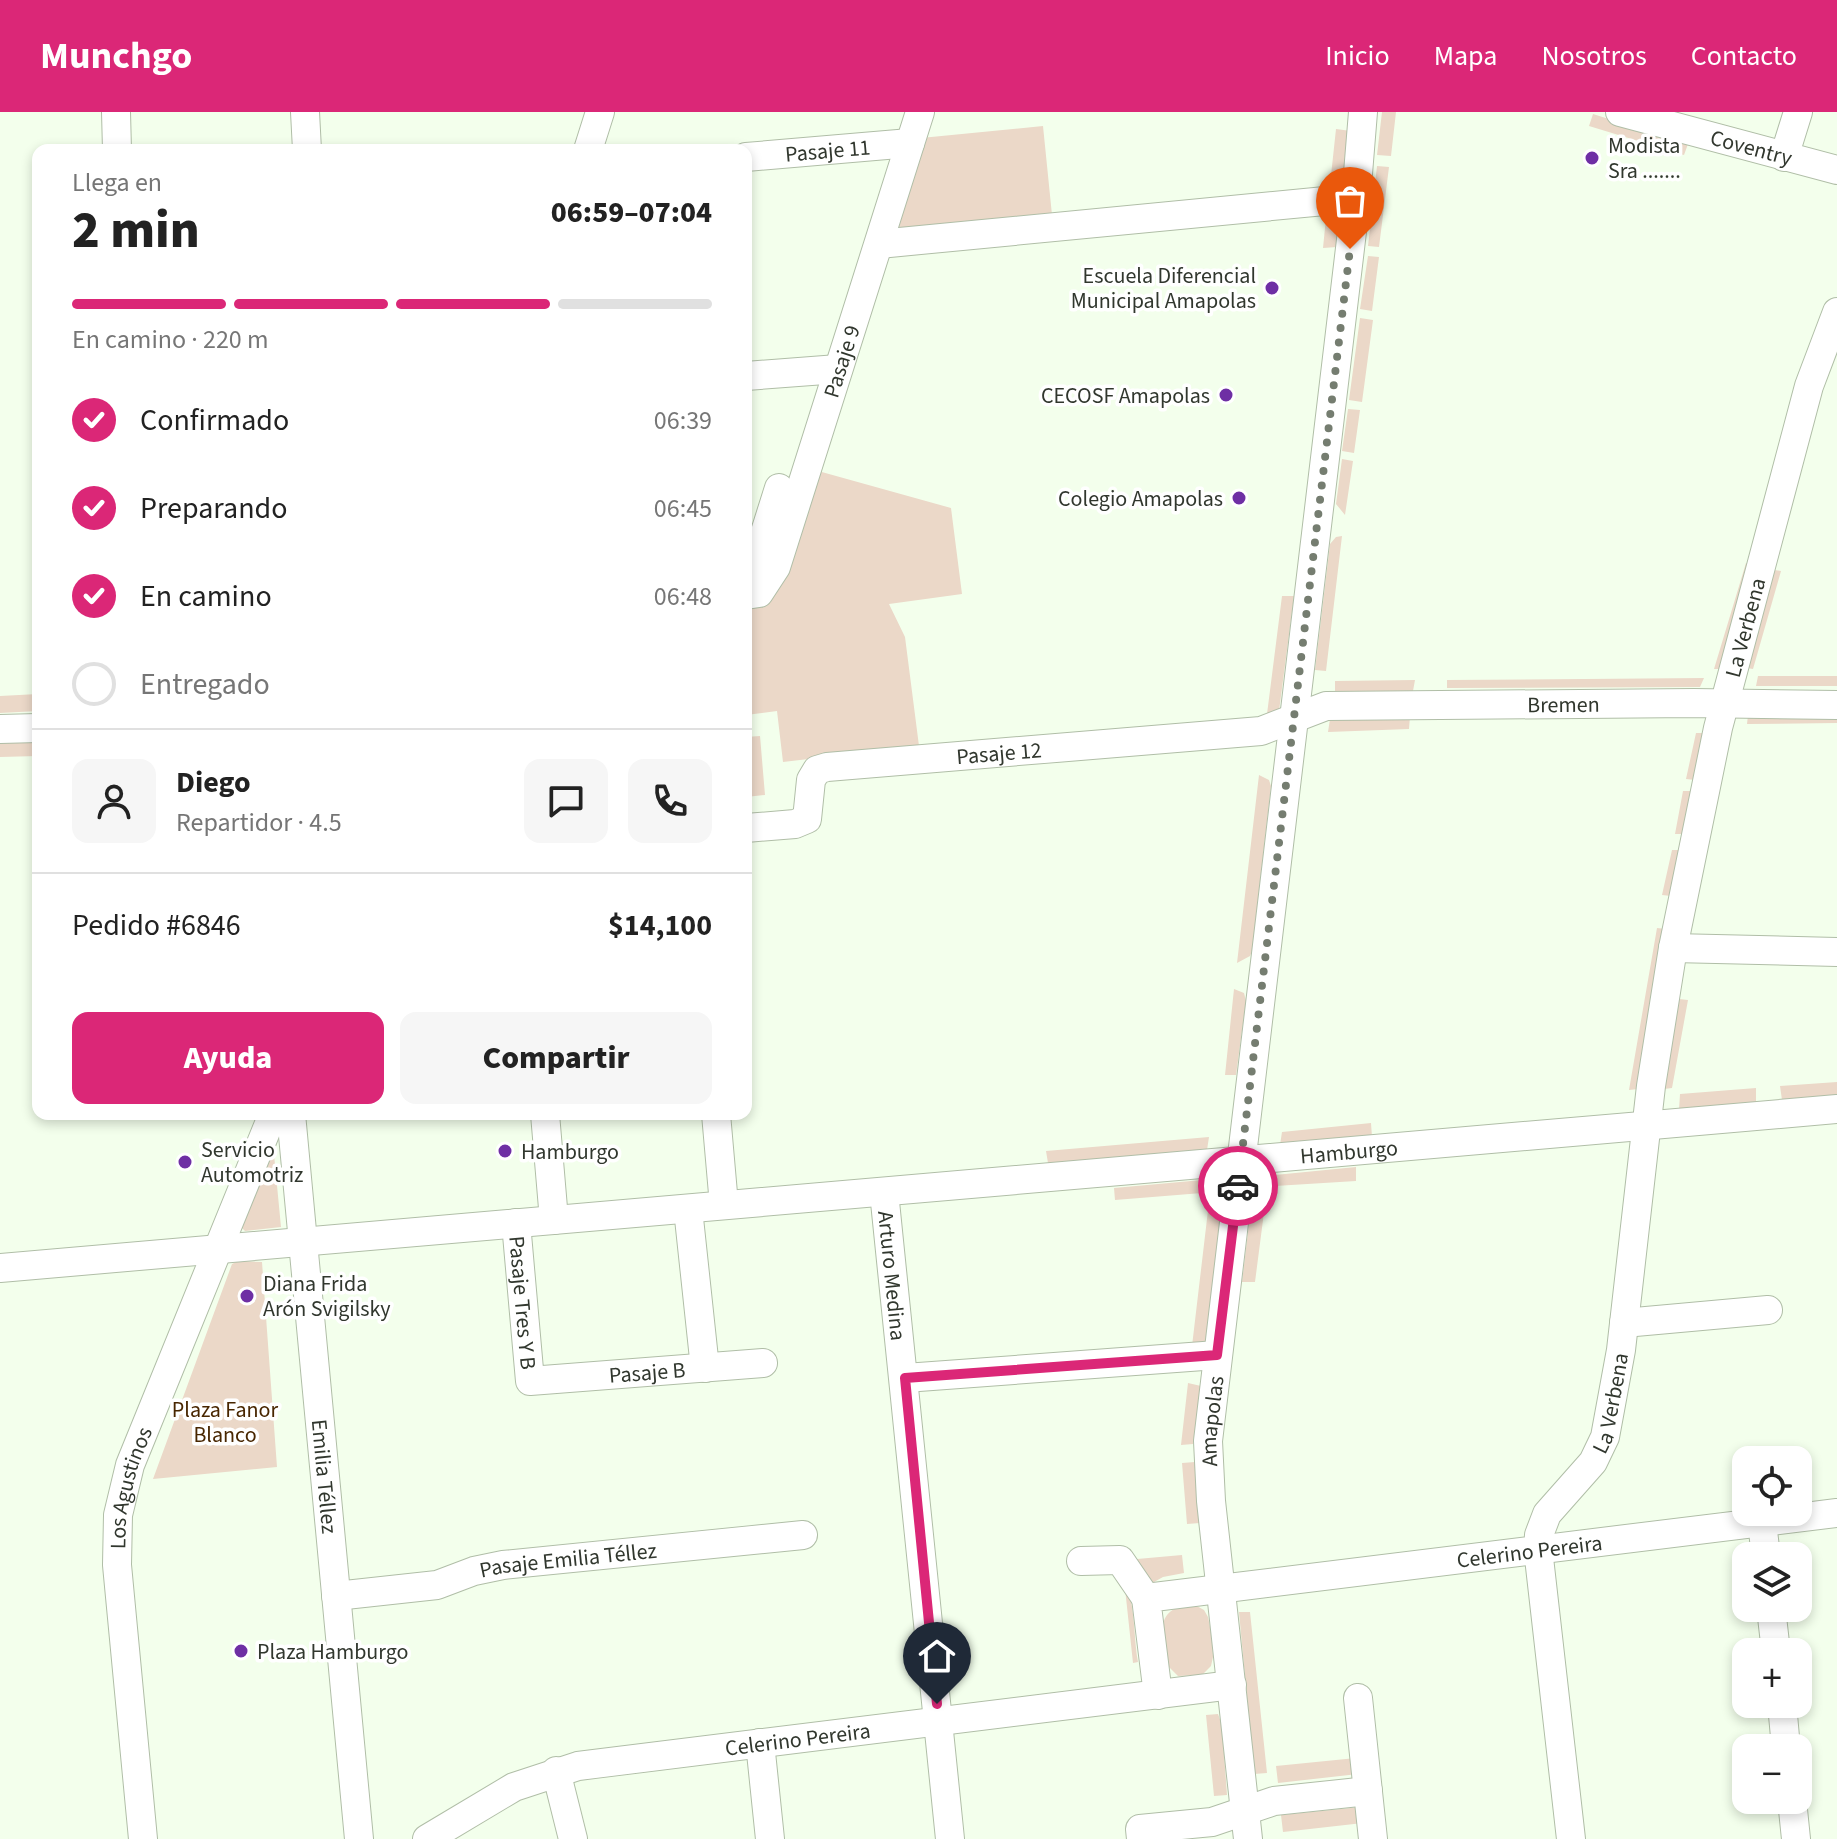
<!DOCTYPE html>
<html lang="es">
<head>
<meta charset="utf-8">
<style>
	body { margin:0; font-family:"Source Sans 3",sans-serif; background:#f6f6f6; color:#222; height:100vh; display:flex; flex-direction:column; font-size:30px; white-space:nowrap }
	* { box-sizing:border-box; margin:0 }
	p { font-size:26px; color:#767676 }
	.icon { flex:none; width:44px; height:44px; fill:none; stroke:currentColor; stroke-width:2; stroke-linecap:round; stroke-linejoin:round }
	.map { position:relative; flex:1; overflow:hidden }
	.details { position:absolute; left:32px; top:32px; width:720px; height:976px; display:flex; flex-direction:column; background:#fff; border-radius:16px; box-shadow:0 4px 12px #0003 }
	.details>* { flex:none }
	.tools { position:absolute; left:1732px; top:1334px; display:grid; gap:16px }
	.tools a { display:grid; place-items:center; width:80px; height:80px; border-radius:16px; background:#fff; box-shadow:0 4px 12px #0003; font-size:40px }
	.pin { position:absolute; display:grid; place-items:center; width:68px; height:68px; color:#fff; margin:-82px -34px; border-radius:50% 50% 50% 0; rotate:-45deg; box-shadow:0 0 8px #0007 }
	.pin .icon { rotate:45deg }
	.courier { position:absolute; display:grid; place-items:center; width:80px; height:80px; margin:-40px; border:6px solid #db2777; border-radius:50%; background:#fff; color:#222; box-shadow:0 2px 10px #0007 }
	.overview em { font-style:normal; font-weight:800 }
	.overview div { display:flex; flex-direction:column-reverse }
	.overview { display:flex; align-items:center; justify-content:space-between; height:136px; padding:0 40px }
	h1 { font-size:52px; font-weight:800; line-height:60px }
	.bar { display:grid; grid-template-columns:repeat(4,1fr); gap:12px 8px; align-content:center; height:96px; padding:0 40px }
	.bar i { height:10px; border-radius:6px; background:#e0e0e0 }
	.bar .current { background:#db2777 }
	.bar p { grid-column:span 4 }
	.line { display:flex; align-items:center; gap:20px; padding:0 40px; border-top:2px solid #e0e0e0 }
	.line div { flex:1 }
	.round { display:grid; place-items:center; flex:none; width:84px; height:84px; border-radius:16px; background:#f6f6f6 }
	ol { padding:0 40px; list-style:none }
	li { display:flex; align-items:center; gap:24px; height:88px }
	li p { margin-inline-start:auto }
	li .icon { padding:8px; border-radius:50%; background:#db2777; color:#fff; stroke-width:4 }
	li:last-child { color:#767676 }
	li i { width:44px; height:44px; border:4px solid #e0e0e0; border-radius:50% }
	.primary-button { display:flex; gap:16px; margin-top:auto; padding:16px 40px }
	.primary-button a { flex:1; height:92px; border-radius:16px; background:#db2777; color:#fff; font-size:32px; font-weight:800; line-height:92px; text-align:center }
	.primary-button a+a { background:#f6f6f6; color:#222 }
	header { display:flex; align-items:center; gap:48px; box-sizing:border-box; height:112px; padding:0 40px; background:#db2777; color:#fff }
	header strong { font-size:38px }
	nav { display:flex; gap:44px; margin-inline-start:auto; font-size:28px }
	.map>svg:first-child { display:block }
</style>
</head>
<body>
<header>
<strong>Munchgo</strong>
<nav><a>Inicio</a><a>Mapa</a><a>Nosotros</a><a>Contacto</a></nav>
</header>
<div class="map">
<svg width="1837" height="1727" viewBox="0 0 1837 1727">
	<rect width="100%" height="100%" fill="#f3ffec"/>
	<path fill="#ebd8c8" d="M1382,0H1396L1391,44L1377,43Z
		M1593,2L1688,32L1684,43L1589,14Z
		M1043,14L1052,103L891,119L921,26Z
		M1336,17L1351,19L1342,81L1329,82Z
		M1377,54L1389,55L1379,135L1368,134Z
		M1327,96L1341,101L1337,135L1323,136Z
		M1368,144L1379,145L1372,199L1360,197Z
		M1360,206L1373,208L1362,290L1349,288Z
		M1348,297L1360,298L1354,341L1342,339Z
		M1342,347L1353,349L1345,403L1336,392Z
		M811,357L951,396L962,482L889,492L905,525L919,634L783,650L777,599L746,603V484Z
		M1342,424L1326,559L1315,558L1330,432L1336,425Z
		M1746,451L1751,453L1721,557H1714Z
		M1774,458L1781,459L1753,557L1747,556Z
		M1282,484H1294L1279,599L1267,602Z
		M1758,564H1837V574H1756Z
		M1704,566L1700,575L1447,576V568Z
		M1415,568L1413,579H1335V569Z
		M38,582V599L0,601V584Z
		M1837,602V611L1747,612L1748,603Z
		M1410,604L1409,617L1328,620L1330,607Z
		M1696,621H1706L1695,668L1686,667Z
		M760,624L765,683L746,685V625Z
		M38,629V644L0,645V631Z
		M1259,663L1269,668L1271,674L1252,839L1250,844L1237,851Z
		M1683,679H1692L1683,722H1675Z
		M1672,738H1681L1671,784L1662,783Z
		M1657,816L1666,817L1638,977L1629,978Z
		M1234,877L1244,881L1246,889L1236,963H1225Z
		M1679,887L1688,888L1672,976L1664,977Z
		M1837,970V984L1782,988L1780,974Z
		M1756,976V991L1679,998L1680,982Z
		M1371,1011L1372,1025L1280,1033L1282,1020Z
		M1209,1025L1207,1038L1048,1051L1046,1039Z
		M273,1032L281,1115L245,1119L241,1115Z
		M1356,1055V1069L1275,1074V1063Z
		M1202,1068V1081L1115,1088L1114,1076Z
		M1266,1085L1255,1170H1242L1252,1086Z
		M1223,1089L1205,1235L1192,1234L1209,1090Z
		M238,1149L262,1150L277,1355L153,1367L232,1152Z
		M1188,1271L1201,1274L1193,1332L1181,1333Z
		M1195,1350L1200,1411L1187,1412L1182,1351Z
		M1182,1443L1184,1461L1163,1465L1145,1475L1126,1448Z
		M1124,1467C1136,1494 1133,1520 1138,1550L1133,1551Z
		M1193,1492L1204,1498L1208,1505L1212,1525L1213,1545L1211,1554L1202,1563L1178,1564L1167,1553C1163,1523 1152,1496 1193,1492Z
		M1239,1500H1250L1267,1661L1254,1662Z
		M1218,1602L1222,1613L1227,1683L1214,1684L1206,1603Z
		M1356,1646L1358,1662L1278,1671L1276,1654Z
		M1361,1695L1363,1711L1283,1720L1281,1703Z"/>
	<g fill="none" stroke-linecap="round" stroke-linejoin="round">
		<g stroke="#b0bea7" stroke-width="30">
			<g id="minor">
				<path d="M116,0L117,38"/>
				<path d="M305,0L307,38"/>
				<path id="s1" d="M1620,0L1837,58"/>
				<path d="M588,38L600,0"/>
				<path id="s2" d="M746,45L910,31"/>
				<path d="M1784,45L1798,0"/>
				<path d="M879,132L1356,86"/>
				<path d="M746,264L838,257"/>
				<path d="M746,466L755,452L779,376"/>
				<path id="s3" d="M746,483L759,481L776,455L920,0"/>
				<path d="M0,617L38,616"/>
				<path id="s4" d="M746,716L795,712L807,707L811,668L817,658L827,655L1261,619L1326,594L1694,591L1837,593"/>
				<path d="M1673,836L1837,840"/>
				<path id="s5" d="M291,1002L359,1727"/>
				<path d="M545,1002L554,1108"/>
				<path d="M716,1002L724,1093"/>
				<path id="s6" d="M884,1080L950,1727"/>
				<path d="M688,1097L705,1256"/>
				<path id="s7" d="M516,1111L530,1269L763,1251"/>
				<path id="s8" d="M0,1156L1837,997"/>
				<path d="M1624,1211L1768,1198"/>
				<path d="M905,1266L1217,1243"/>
				<path d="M1762,1411L1766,1444"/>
				<path d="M1081,1449L1120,1448L1146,1486"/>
				<path id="s9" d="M336,1484L437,1473L474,1459L503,1453L803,1423"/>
				<path d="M1771,1496L1776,1540"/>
				<path id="s10" d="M1158,1583L1146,1486L1837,1401"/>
				<path d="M1358,1586L1373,1727"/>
				<path d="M1782,1592L1786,1636"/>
				<path d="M760,1631L770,1727"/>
				<path d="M556,1659L573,1727"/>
				<path d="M1792,1688L1796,1727"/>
				<path id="s11" d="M143,1727L117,1453L118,1403L130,1353L273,1002"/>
				<path id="s12" d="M427,1727L514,1675L578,1654L1232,1573"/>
				<path d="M1141,1727L1140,1717L1212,1710L1274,1689L1368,1679"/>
				<path id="s13" d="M1248,1727L1211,1389L1208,1329L1356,86L1363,0"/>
				<path id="s14" d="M1571,1727L1538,1437L1539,1423L1547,1402L1593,1350L1605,1325L1621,1238L1651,974L1673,836L1718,616L1809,274L1837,200"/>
			</g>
		</g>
		<use href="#minor" stroke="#fff" stroke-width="28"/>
	</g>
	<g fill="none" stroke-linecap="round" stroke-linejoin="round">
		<path stroke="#757d70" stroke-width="8" stroke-dasharray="0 14.4" d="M1238,1074L1350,137"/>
		<path stroke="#db2777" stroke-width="10" d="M937,1592L905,1266L1217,1243L1238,1074"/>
	</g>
	<g fill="#6e2fa4" stroke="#fff" stroke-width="3">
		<circle cx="1592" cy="46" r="8"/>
		<circle cx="1272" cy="176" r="8"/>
		<circle cx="1226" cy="283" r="8"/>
		<circle cx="1239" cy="386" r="8"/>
		<circle cx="505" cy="1039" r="8"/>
		<circle cx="185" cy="1050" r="8"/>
		<circle cx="247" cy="1184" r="8"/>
		<circle cx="241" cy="1539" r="8"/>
	</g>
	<g text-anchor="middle" stroke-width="7" stroke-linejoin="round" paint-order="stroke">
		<g font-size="22" fill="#31372e" stroke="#fff" text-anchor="start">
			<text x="1608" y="41">Modista<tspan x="1608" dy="25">Sra .......</tspan></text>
			<text x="1256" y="171" text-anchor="end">Escuela Diferencial<tspan x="1256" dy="25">Municipal Amapolas</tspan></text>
			<text x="1210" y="291" text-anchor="end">CECOSF Amapolas</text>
			<text x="1223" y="394" text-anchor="end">Colegio Amapolas</text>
			<text x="201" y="1045">Servicio<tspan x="201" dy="25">Automotriz</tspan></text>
			<text x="521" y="1047">Hamburgo</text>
			<text x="263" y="1179">Diana Frida<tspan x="263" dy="25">Arón Svigilsky</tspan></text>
			<text x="257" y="1547">Plaza Hamburgo</text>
		</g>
		<g font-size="22" fill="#31372e" stroke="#fff">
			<text dy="8" stroke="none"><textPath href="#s1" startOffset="136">Coventry</textPath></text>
			<text dy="8" stroke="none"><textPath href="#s2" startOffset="82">Pasaje 11</textPath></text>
			<text dy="8" stroke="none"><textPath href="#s3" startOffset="260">Pasaje 9</textPath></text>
			<text dy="8" stroke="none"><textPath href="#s14" startOffset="1248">La Verbena</textPath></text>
			<text dy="8" stroke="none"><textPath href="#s4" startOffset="866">Bremen</textPath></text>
			<text dy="8" stroke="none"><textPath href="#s4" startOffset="296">Pasaje 12</textPath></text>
			<text dy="8" stroke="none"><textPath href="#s8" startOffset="1354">Hamburgo</textPath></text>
			<text dy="8" stroke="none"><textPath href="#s6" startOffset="84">Arturo Medina</textPath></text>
			<text dy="8" stroke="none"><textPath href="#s7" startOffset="80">Pasaje Tres Y B</textPath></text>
			<text dy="8" stroke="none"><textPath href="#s7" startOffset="276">Pasaje B</textPath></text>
			<text dy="8" stroke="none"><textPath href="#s14" startOffset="460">La Verbena</textPath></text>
			<text dy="8" stroke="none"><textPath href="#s13" startOffset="420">Amapolas</textPath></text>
			<text dy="8" stroke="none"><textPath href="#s5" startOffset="364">Emilia Téllez</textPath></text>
			<text dy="8" stroke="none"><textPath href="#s11" startOffset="354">Los Agustinos</textPath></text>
			<text dy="8" stroke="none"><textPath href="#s10" startOffset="484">Celerino Pereira</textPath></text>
			<text dy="8" stroke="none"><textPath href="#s9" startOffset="236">Pasaje Emilia Téllez</textPath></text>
			<text dy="8" stroke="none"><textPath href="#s12" startOffset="390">Celerino Pereira</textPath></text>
		</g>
		<g font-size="22" fill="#482600" stroke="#fff">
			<text x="225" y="1305">Plaza Fanor<tspan x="225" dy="25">Blanco</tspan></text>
		</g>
	</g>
</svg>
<div class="tools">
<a><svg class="icon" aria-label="locate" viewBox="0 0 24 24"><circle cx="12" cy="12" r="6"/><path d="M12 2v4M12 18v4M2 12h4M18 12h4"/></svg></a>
<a><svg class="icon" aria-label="layers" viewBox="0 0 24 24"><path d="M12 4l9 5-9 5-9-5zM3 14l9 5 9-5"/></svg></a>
<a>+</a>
<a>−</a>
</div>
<div class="pin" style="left:1350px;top:137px;background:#ea580c"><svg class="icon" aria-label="bag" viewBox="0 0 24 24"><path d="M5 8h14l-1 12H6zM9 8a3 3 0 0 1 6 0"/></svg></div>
<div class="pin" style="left:937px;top:1592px;background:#1f2937"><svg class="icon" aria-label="home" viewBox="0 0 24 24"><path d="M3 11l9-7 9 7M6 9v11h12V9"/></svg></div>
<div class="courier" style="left:1238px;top:1074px"><svg class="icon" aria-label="car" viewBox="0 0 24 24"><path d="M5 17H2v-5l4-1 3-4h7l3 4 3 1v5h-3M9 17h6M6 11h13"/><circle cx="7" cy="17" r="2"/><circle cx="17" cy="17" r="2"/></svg></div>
<section class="details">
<div class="overview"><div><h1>2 min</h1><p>Llega en</p></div><em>06:59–07:04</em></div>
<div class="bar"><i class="current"></i><i class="current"></i><i class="current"></i><i></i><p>En camino · 220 m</p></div>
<ol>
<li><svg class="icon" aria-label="check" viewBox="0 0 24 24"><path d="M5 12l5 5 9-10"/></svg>Confirmado<p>06:39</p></li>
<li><svg class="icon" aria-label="check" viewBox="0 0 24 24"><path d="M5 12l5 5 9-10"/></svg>Preparando<p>06:45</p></li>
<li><svg class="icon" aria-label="check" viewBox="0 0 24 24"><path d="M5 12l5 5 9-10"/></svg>En camino<p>06:48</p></li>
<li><i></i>Entregado</li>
</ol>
<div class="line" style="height:144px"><a class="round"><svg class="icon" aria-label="person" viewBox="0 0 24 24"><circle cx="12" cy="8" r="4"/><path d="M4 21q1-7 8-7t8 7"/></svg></a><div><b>Diego</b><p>Repartidor · 4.5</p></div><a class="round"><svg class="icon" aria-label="chat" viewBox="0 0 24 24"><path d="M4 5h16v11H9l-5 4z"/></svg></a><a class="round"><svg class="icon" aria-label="phone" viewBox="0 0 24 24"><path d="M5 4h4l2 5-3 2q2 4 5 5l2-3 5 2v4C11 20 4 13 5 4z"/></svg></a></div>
<div class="line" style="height:104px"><div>Pedido #6846</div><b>$14,100</b></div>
<div class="primary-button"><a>Ayuda</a><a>Compartir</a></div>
</section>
</div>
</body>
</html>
